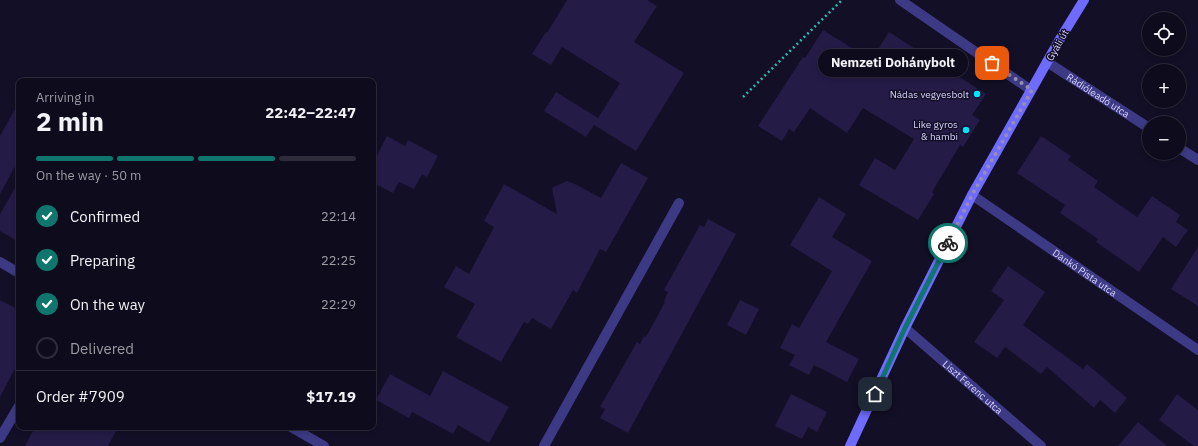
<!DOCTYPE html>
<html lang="en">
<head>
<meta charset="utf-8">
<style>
	body { margin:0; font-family:"IBM Plex Sans",sans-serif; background:#171425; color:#f1f3f6; height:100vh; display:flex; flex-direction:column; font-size:15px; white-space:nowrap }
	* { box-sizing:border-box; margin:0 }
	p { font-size:13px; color:#9b9ba3 }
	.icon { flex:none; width:22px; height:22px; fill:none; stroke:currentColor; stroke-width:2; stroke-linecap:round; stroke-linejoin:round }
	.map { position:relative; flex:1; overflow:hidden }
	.side { position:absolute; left:16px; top:78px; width:360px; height:352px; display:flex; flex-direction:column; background:#0e0b1c; border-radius:8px; box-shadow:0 2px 6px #0003,0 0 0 1px #2e2b3b }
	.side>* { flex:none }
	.buttons { position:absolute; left:1142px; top:12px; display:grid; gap:8px }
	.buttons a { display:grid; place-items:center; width:44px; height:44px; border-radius:50%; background:#0e0b1c; box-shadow:0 2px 6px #0003,0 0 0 1px #2e2b3b; font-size:20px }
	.pin { position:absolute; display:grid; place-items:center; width:34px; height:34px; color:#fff; margin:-17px; border-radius:8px; box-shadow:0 2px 6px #0006 }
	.courier { position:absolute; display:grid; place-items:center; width:40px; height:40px; margin:-20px; border:3px solid #0f766e; border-radius:50%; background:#fff; color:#222; box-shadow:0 1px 5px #0007 }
	.bubble { position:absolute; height:28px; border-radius:14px; background:#0e0b1c; box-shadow:0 2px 6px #0003,0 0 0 1px #2e2b3b; font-size:13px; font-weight:800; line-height:28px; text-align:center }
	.overview em { font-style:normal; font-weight:800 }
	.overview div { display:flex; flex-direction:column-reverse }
	.overview { display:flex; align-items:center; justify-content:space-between; height:68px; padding:0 20px }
	h1 { font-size:26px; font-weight:800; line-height:30px }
	.bar { display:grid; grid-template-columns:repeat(4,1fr); gap:6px 4px; align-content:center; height:48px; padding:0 20px }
	.bar i { height:5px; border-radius:3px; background:#2e2b3b }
	.bar .current { background:#0f766e }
	.bar p { grid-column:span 4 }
	.line { display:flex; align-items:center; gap:10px; padding:0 20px; border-top:1px solid #2e2b3b }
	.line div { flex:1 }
	ol { padding:0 20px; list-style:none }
	li { display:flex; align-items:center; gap:12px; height:44px }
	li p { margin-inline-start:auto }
	li .icon { padding:4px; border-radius:50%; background:#0f766e; color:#fff; stroke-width:4 }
	li:last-child { color:#9b9ba3 }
	li i { width:22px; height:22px; border:2px solid #2e2b3b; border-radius:50% }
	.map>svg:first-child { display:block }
</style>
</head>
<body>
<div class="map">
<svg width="1198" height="446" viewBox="0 0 1198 446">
	<rect width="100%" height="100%" fill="#130f26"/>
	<path fill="#241b47" d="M567,0H647L657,6L634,42L684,73L636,151L594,125L586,137L544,111L556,92L598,118L620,83L562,47L551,65L532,54L546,32L547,33Z
		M823,30L871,60L889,32L986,94L972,115L980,120L963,147L960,145L932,192L934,194L918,220L859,185L875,158L895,170L914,139L863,108L847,133L810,108L794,132L789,129L782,141L758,126L803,57L805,58Z
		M19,102V159L0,194V136Z
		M387,136L405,146L408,140L438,156L427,177L422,174L414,189L399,182L393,193L373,183V163Z
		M1041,136L1071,156L1068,160L1098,181L1094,187L1137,217L1152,196L1180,215L1176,222L1188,230L1176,247L1163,237L1139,272L1096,242L1098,239L1060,213L1065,205L1017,173Z
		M621,163L648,178L606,252L600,249L577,293L573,290L551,329L532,318L528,324L524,322L501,362L456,337L475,304L444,287L456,266L469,274L494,227L484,221L504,184L557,214L552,188L567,181L577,185L601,198Z
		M19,181V242L0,231V214Z
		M819,197L846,214L832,237L872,261L826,342L859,359L847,382L814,365L809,375L789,365L795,355L780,348L792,324L799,328L832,271L790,245Z
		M708,219L736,234L628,433L600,418L605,409L600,407L637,342L640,344L644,336L646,337L665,302L664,301L668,292L664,290L700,225L704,227Z
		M1198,247V306L1171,289Z
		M1008,266L1045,292L1023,325L1083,369L1087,364L1127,398L1115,413L1100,400L1094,408L1047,367L1041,374L1005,347L997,358L974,342L1004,300L991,291Z
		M0,300L19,310V361L0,397Z
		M740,300L759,309L746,335L727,325Z
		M443,371L509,407L489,443L458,425L453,434L412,412L409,418L376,400L390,374L430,396Z
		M791,394L827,412L817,432L808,427L802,439L775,426Z
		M1177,394L1198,410V446H1194L1159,420Z
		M1138,422L1167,446H1118Z
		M35,427H118L108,446H25Z"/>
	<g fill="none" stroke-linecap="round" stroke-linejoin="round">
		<path stroke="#2fb8b0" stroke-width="2.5" stroke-dasharray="2 3" stroke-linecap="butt" d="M743,97L842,0"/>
		<g stroke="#3d3a85" stroke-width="10">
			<path d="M900,0L1031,90"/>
			<path id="s1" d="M972,195L1198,350"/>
			<path d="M0,262L19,273"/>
			<path id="s2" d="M905,328L1041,446"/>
			<path d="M291,427L324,446"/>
			<path d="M0,438L19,406"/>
			<path d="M544,446L679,203"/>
		</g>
		<g stroke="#3d3a85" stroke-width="10">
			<path id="s3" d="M1047,62L1149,128"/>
			<path d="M1179,148L1198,160"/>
		</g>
		<path stroke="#6f6bff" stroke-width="10" d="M850,446L905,328L972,195L1060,39L1084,0"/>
	</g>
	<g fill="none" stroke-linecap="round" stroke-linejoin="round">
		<path stroke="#948fb3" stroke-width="4" stroke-dasharray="0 7.2" d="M948,243L972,195L1032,90L992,63"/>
		<path stroke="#0f766e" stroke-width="5" d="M875,394L905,328L948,243"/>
	</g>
	<g fill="#00e5ff" stroke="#130f26" stroke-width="1.5">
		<circle cx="977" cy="94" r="4"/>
		<circle cx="966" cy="130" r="4"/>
	</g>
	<g text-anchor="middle" stroke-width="3" stroke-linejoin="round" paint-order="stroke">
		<g font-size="10" fill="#d9d4ff" stroke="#130f26">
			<text transform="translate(1057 45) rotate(-60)" y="4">Gyáli út</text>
			<text dy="4" stroke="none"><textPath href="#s3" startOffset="61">Rádióleadó utca</textPath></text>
			<text dy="4" stroke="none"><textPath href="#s1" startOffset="137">Dankó Pista utca</textPath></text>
			<text dy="4" stroke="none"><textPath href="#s2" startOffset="90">Liszt Ferenc utca</textPath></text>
		</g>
		<g font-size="10" fill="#d9d4ff" stroke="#130f26" text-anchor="end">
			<text x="969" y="98">Nádas vegyesbolt</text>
			<text x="958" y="128">Like gyros<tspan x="958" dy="12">&amp; hambi</tspan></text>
		</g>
	</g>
</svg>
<div class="buttons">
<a><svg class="icon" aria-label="locate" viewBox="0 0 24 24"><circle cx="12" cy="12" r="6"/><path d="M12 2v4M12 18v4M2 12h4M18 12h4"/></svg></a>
<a>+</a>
<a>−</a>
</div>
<div class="pin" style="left:992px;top:63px;background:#ea580c"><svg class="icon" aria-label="bag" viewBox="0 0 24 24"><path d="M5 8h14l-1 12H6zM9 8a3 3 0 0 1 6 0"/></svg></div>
<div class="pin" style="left:875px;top:394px;background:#1f2937"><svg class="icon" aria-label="home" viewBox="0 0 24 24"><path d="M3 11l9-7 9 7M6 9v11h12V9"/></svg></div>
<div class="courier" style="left:948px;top:243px"><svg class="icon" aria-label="bike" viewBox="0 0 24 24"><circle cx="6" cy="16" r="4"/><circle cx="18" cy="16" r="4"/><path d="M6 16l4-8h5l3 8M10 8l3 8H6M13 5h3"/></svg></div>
<div class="bubble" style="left:818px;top:49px;width:150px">Nemzeti Dohánybolt</div>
<section class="side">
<div class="overview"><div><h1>2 min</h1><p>Arriving in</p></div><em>22:42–22:47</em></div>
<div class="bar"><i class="current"></i><i class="current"></i><i class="current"></i><i></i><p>On the way · 50 m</p></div>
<ol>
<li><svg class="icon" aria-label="check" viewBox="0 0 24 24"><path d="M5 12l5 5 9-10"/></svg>Confirmed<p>22:14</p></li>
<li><svg class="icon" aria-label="check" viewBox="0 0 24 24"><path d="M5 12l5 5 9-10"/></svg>Preparing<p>22:25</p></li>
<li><svg class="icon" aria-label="check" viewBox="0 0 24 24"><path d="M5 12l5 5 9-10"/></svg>On the way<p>22:29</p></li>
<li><i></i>Delivered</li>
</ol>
<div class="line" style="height:52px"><div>Order #7909</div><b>$17.19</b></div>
</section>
</div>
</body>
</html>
